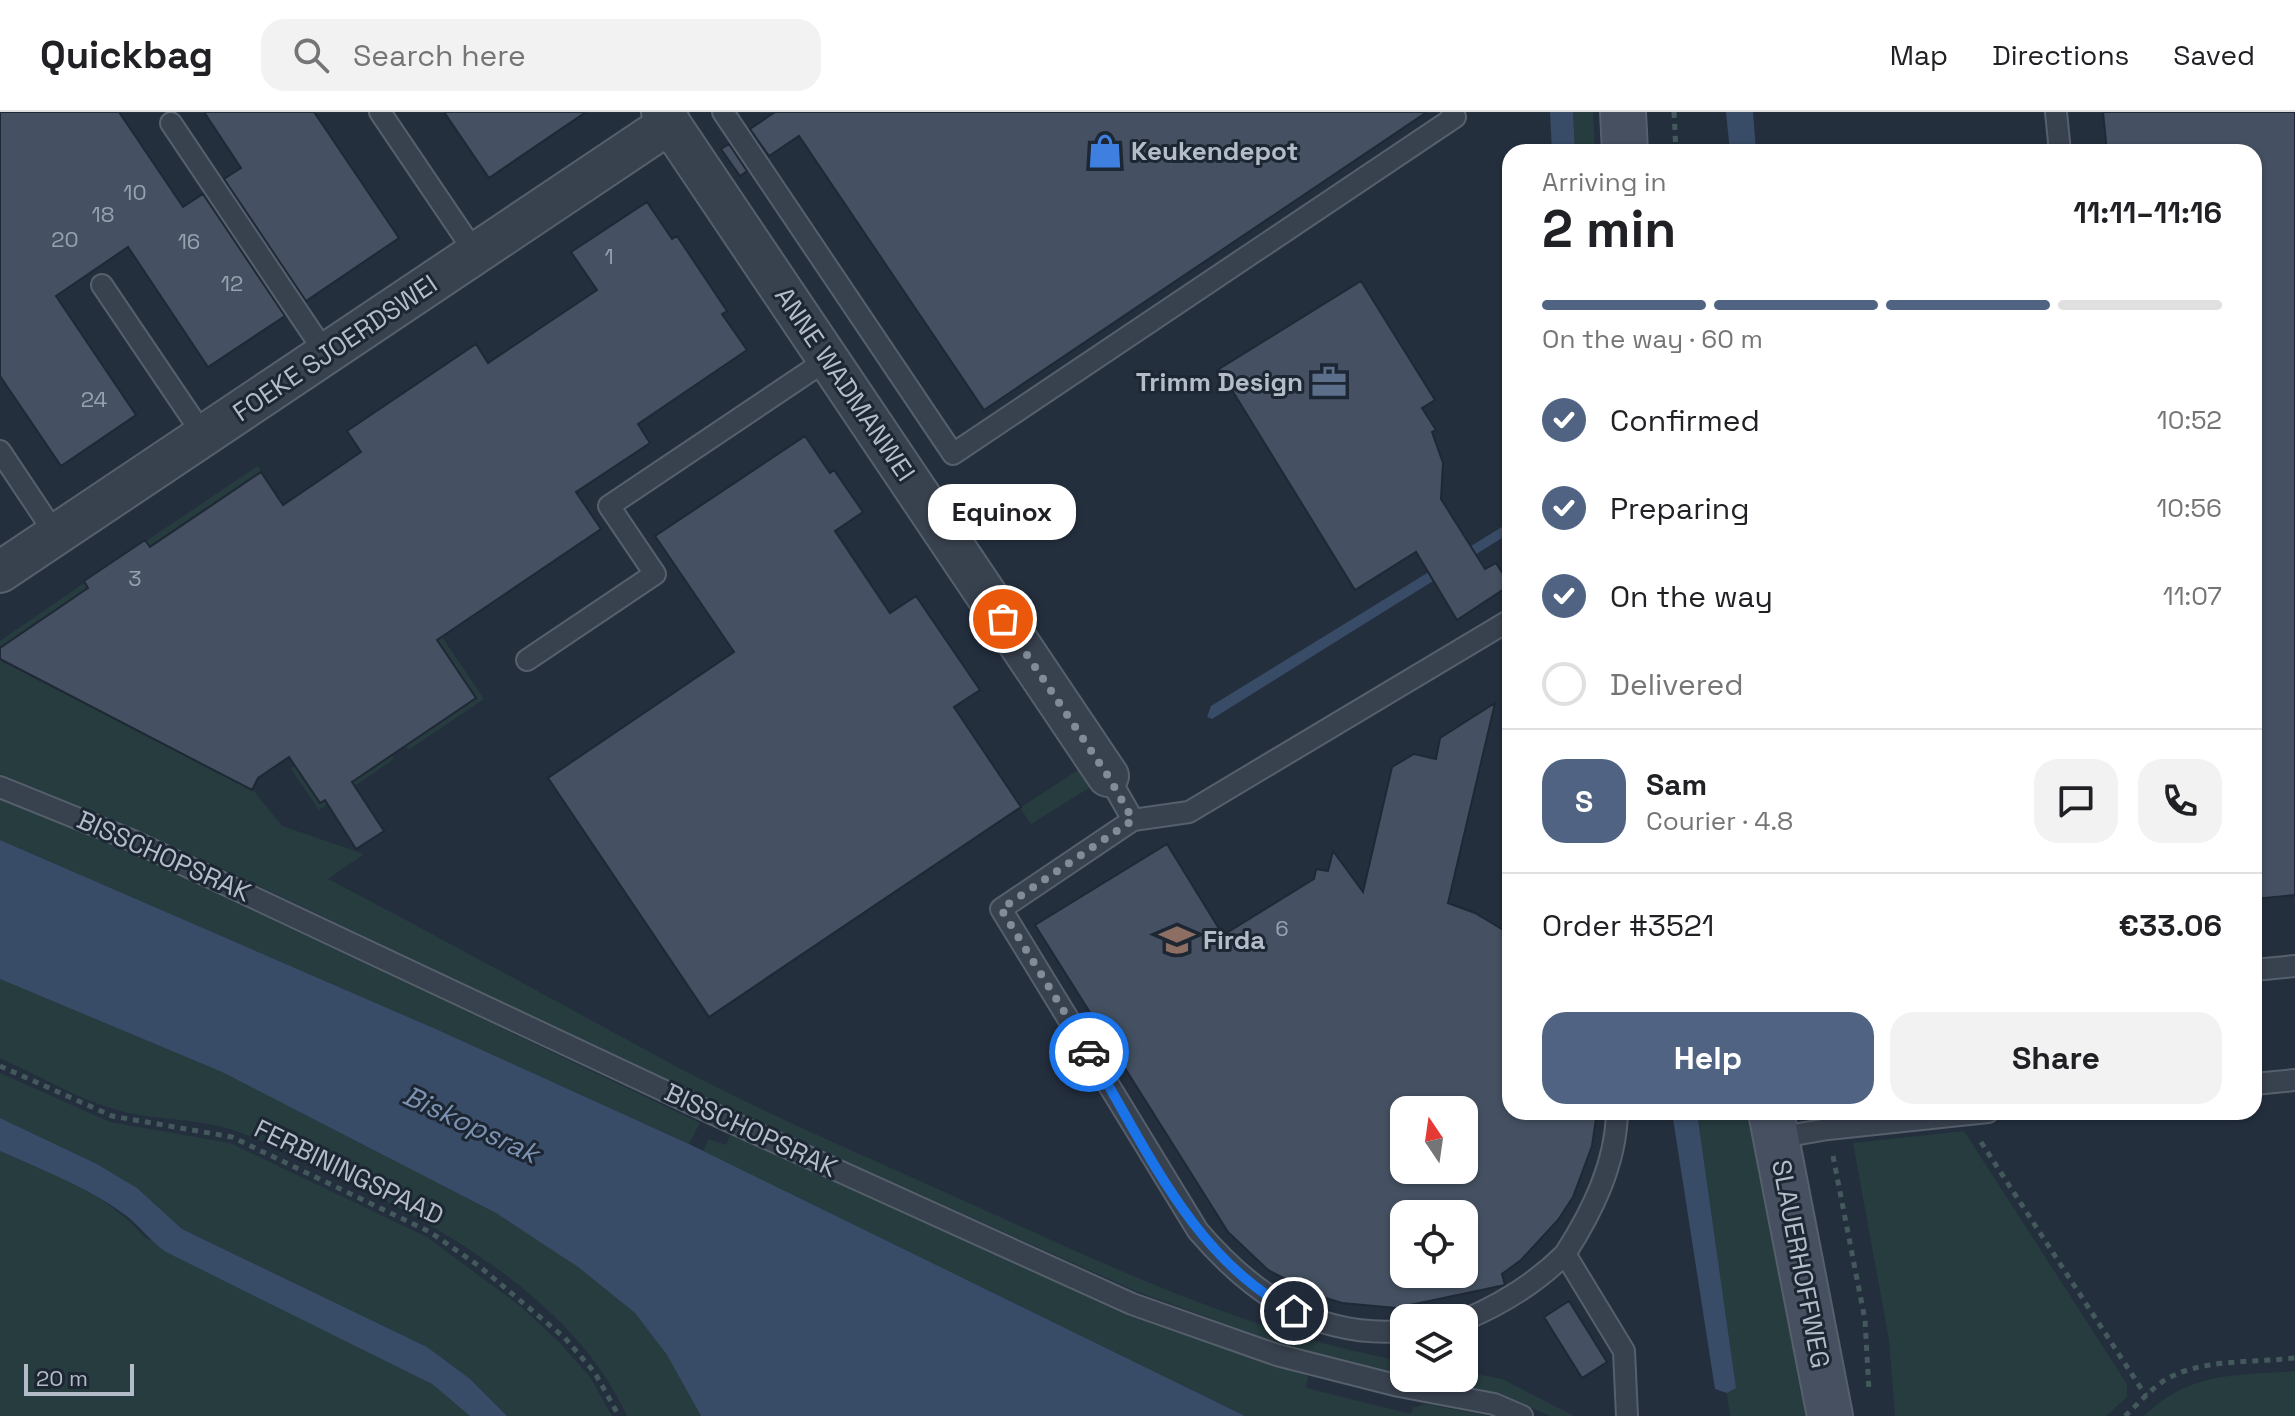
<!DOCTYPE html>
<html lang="en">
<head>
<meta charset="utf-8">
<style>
	body { margin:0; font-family:"Space Grotesk",sans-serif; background:#f2f2f2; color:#202124; height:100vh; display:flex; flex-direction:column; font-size:30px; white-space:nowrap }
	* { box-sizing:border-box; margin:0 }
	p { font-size:26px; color:#757577 }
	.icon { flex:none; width:44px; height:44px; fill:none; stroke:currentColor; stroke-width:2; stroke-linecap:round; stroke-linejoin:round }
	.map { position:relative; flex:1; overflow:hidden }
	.side { position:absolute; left:1502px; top:32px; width:760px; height:976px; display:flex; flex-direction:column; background:#fff; border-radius:24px; box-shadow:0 2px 6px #0004 }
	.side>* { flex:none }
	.needle { width:52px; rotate:347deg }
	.buttons { position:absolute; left:1390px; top:984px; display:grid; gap:16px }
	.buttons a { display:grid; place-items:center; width:88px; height:88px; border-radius:16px; background:#fff; box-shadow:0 2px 6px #0004; font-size:40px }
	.scale { position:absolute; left:24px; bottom:20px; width:110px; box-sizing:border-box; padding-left:8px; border:4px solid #b4bcc9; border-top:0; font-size:22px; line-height:28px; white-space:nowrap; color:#b4bcc9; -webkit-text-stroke:6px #1d2633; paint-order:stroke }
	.pin { position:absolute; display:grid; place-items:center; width:68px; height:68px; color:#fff; margin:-34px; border:4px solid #fff; border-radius:50%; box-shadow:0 2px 8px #0007 }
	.courier { position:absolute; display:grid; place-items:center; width:80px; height:80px; margin:-40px; border:6px solid #1a73e8; border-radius:50%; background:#fff; color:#222; box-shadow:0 2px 10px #0007 }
	.bubble { position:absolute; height:56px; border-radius:24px; background:#fff; box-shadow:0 2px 6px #0004; font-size:26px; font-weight:600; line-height:56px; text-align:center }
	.overview em { font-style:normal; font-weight:600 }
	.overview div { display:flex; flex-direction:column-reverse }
	.overview { display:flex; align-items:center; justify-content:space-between; height:136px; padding:0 40px }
	h1 { font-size:52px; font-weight:600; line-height:60px }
	.bar { display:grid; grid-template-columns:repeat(4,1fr); gap:12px 8px; align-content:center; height:96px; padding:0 40px }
	.bar i { height:10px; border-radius:6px; background:#e0e0e0 }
	.bar .selected { background:#506383 }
	.bar p { grid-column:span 4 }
	.line { display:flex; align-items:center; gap:20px; padding:0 40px; border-top:2px solid #e0e0e0 }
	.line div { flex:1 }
	.round { display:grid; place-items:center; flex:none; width:84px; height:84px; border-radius:24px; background:#f2f2f2 }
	ol { padding:0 40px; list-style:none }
	li { display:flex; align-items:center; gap:24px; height:88px }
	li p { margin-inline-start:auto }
	li .icon { padding:8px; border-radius:50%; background:#506383; color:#fff; stroke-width:4 }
	li:last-child { color:#757577 }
	li i { width:44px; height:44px; border:4px solid #e0e0e0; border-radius:50% }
	.button { display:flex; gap:16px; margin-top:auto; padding:16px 40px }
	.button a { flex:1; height:92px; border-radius:24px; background:#506383; color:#fff; font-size:32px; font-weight:600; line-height:92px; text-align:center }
	.button a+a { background:#f2f2f2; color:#202124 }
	header { display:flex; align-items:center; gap:48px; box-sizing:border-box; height:112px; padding:0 40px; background:#fff; border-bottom:2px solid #e0e0e0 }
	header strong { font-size:38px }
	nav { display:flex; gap:44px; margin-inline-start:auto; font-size:28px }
	.search { width:560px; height:72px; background:#f2f2f2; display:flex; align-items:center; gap:20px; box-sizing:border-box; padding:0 28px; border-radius:24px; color:#757577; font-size:30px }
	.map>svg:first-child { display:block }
</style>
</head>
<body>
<header>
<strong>Quickbag</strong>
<div class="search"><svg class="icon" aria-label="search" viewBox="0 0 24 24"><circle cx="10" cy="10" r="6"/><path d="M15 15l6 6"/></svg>Search here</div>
<nav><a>Map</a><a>Directions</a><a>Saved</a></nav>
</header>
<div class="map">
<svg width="2295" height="1304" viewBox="0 0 2295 1304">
	<rect width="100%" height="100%" fill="#242f3e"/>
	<path fill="#263c3f" d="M1573,0H1593L1595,40H1575Z
		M258,354L261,359L149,434L146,429Z
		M340,374L484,587L408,638L406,634L477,586L336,376Z
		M84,471L87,476L0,535V529Z
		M0,548L246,675L249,673L282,714L364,742L328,767C439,825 548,885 657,944C765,1003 879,1050 991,1101C1124,1161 1259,1224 1404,1249V1263L1282,1232L1138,1180L727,996L208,750L0,662Z
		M392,643L394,647L319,698L291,657L295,654L320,692Z
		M1081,656L1092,674L1031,712L1020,696Z
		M0,688L127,737L700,1011L689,1032L438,918L0,728Z
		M0,867L222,960L496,1101L578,1155L635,1201L667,1243L701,1304H627C574,1188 441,1114 331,1062C300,1047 269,1031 236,1019C198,1006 156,1009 117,998C77,987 38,963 0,946Z
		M0,961L110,1010L230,1031L427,1125L519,1193L560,1231L590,1265L612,1304H507L469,1266L427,1235L182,1117L137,1076L97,1052L0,1006Z
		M1697,1000H1751L1811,1304H1730L1727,1281L1736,1276Z
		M1964,1019L2127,1272V1285L2106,1304H1895L1889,1228L1853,1031Z
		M730,1023L786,1045L1126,1203L1308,1264L1306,1276L1411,1302L1413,1296L1425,1292L1489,1304H1245L703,1039L709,1027L726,1033Z
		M0,1039C51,1062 108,1081 144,1125L432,1272L470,1304H0Z
		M2295,1259V1304H2144C2190,1259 2235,1264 2295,1259Z
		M1464,1260L1502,1267L1574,1304H1550L1500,1282L1424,1266H1464Z"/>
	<path fill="#394c67" d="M1550,0H1573L1575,40H1552Z
		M1726,0H1753L1756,40H1730Z
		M1510,410V421L1212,607L1207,605L1211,594Z
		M0,728L438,918L689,1032L1245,1304H701L667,1243L635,1201L578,1155L496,1101L222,960L0,867Z
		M1672,1000H1697L1736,1276L1727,1281L1715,1277Z
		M0,1006L97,1052L137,1076L182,1117L427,1235L469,1266L507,1304H470L432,1272L166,1140C150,1129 139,1113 124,1102C87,1075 42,1058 0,1039Z"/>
	<path fill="#455162" stroke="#1f2835" stroke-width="2" fill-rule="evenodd" d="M0,0H119L183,95L203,82L285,204L208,255L128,135L56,184L136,303L61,354L0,264Z
		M204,0H314L399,126L306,189L224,67L241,56Z
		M444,0H586L489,66Z
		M775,0H1427L984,298L799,24L769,44L750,17Z
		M2103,0H2295V783L2254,787V40H2107Z
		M729,32L747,59L740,64L721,37Z
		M647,90L672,127L677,124L727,199L722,202L747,238L638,312L650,331L576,380L601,417L437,528L476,586L352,670L384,719L356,737L325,688L320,691L289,645L258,666L252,678L0,547V536L88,476L84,469L145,428L150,435L261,360L283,393L361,340L347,319L476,232L488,251L597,178L571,140Z
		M1361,169L1435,288L1422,296L1436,318L1432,320L1443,351L1441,387L1485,457L1496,451L1510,473L1457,508L1416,440L1355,478L1219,257Z
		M805,324L830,361L834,358L863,400L835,419L890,501L916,484L980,578L954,595L1021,695L709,905L548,666L734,540L655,424Z
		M1495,591L1448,791L1475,801L1510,822V1000H1597L1592,1034L1573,1085L1558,1108L1521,1148L1502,1162L1505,1173L1396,1196L1342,1191L1316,1183L1268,1158L1228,1120L1035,813L1167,732L1223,823L1314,767L1316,757L1328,759L1333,739L1363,780L1392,655L1414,642L1436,647L1440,626ZM1404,998H1464V1058H1404ZM1404,1102H1464V1162H1404Z
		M1569,1189L1607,1250L1582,1266L1544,1205Z"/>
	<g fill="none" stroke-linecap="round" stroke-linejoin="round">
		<g stroke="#565f6c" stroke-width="24">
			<path id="service" d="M380,0L476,142
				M723,0L953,342L1455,5L1452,0
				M2056,0L2060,40
				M171,11L326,242
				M102,173L204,324
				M0,339L56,423
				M527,548L655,462L609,394L828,247
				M1108,664L1133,708L1189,700L1510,508
				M0,675L131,728L722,1006L1132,1192L1277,1243L1399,1274L1494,1292L1522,1304
				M1133,708L1001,797L1198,1119C1253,1183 1316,1226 1404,1219
				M2254,858L2295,854
				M2254,972L2295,968
				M1617,1000C1616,1052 1592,1100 1565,1142L1624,1239L1627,1304
				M1776,1026L1828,1017L1988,1000
				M1464,1208C1502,1192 1536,1171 1565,1142"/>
		</g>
		<g stroke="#565f6c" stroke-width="44">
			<path id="minor" d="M662,0L1108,664
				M0,460L670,11"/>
		</g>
		<g stroke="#565f6c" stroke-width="48">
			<path id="secondary" d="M1623,0L1625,40
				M1771,1000L1830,1304"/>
		</g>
		<path stroke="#44595c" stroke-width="5" stroke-dasharray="6 6" stroke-linecap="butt" d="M1674,0L1676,40
			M0,954L112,1004L232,1025L430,1120L479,1154L565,1226L595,1261L619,1304
			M1981,1030L2146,1284
			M1833,1044L1865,1208L1869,1279
			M2125,1304C2137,1293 2148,1280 2162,1270C2197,1246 2254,1251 2295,1246"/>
		<use href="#service" stroke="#38414e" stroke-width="20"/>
		<use href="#minor" stroke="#38414e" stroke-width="40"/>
		<use href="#secondary" stroke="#465061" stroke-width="44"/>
	</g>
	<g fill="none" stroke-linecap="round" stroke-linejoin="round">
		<path stroke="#828b98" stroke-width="8" stroke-dasharray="0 14.4" d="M1003,507L1108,664L1133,708L1001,797L1089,940"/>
		<path stroke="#1a73e8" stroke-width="10" d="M1089,940C1145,1033 1194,1149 1294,1199"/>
	</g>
	<defs>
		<g id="shop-bare" transform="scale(2.76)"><path d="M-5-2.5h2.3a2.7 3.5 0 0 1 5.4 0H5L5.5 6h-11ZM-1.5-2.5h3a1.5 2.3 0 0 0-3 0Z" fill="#3f7fe0" stroke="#1d2633" stroke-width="2.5" paint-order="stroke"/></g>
		<g id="office-bare" transform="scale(2.76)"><path d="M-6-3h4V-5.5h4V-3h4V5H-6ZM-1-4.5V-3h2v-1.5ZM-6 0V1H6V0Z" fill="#5c6f8a" stroke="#1d2633" stroke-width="2.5" paint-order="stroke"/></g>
		<g id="university-bare" transform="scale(2.76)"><path d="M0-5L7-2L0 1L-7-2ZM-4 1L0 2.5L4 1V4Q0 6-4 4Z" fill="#8d6e63" stroke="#1d2633" stroke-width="2.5" paint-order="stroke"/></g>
	</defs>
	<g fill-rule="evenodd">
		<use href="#shop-bare" x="1105" y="39"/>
		<use href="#office-bare" x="1329" y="270"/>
		<use href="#university-bare" x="1177" y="828"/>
	</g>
	<g text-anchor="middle" stroke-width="6" stroke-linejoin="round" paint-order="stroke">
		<g font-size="22" fill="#98a1af">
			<text x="135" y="88">10</text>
			<text x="103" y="110">18</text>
			<text x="65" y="135">20</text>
			<text x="189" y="137">16</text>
			<text x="609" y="152">1</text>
			<text x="232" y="179">12</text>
			<text x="94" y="295">24</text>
			<text x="135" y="474">3</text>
			<text x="1282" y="824">6</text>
		</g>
		<g font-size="26" font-weight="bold" fill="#b4bcc9" stroke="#1d2633" text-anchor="start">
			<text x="1131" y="48">Keukendepot</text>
			<text x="1303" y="279" text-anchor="end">Trimm Design</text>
			<text x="1203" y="837">Firda</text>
		</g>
		<g font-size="26" fill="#b4bcc9" stroke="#1d2633">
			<text transform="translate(335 236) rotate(-34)" y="9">FOEKE SJOERDSWEI</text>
			<text transform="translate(845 272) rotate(56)" y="9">ANNE WADMANWEI</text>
			<text transform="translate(164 744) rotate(24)" y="9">BISSCHOPSRAK</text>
			<text transform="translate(751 1018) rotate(25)" y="9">BISSCHOPSRAK</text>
			<text transform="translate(349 1060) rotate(26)" y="9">FERBININGSPAAD</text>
			<text transform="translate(1801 1152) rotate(79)" y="9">SLAUERHOFFWEG</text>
		</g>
		<g font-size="28" font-style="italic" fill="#7c92b1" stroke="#1d2633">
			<text transform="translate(471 1012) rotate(25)" y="10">Biskopsrak</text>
		</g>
	</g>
</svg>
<div class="buttons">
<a><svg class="needle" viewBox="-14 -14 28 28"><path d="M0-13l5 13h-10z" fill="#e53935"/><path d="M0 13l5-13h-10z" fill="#757577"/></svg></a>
<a><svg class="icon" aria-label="locate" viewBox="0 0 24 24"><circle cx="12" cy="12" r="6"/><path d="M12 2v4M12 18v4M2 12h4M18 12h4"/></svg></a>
<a><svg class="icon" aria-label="layers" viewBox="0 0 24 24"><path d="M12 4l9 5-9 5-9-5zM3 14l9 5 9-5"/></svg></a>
</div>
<div class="scale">20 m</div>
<div class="pin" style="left:1003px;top:507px;background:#ea580c"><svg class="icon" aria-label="bag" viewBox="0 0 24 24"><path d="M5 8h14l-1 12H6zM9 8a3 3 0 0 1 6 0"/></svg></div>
<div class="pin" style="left:1294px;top:1199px;background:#1f2937"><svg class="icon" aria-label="home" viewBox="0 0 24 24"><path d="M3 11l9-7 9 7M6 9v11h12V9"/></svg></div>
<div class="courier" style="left:1089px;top:940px"><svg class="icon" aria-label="car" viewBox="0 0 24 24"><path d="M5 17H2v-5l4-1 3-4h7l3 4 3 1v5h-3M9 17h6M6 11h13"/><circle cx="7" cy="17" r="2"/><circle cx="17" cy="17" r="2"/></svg></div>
<div class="bubble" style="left:928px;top:372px;width:148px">Equinox</div>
<section class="side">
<div class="overview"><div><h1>2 min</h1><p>Arriving in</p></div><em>11:11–11:16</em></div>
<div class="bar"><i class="selected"></i><i class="selected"></i><i class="selected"></i><i></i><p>On the way · 60 m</p></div>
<ol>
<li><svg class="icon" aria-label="check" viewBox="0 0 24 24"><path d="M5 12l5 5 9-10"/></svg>Confirmed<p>10:52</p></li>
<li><svg class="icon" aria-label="check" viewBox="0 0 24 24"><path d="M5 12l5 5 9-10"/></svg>Preparing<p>10:56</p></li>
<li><svg class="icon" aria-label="check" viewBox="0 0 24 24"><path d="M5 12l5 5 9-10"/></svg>On the way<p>11:07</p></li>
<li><i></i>Delivered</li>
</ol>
<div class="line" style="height:144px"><b class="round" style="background:#506383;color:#fff">S</b><div><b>Sam</b><p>Courier · 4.8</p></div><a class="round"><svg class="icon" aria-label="chat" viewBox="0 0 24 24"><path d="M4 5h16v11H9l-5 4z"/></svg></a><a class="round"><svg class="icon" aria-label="phone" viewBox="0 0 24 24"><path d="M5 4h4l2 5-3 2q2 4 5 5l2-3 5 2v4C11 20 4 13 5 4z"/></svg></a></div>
<div class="line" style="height:104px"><div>Order #3521</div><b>€33.06</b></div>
<div class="button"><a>Help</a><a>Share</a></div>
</section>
</div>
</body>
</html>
